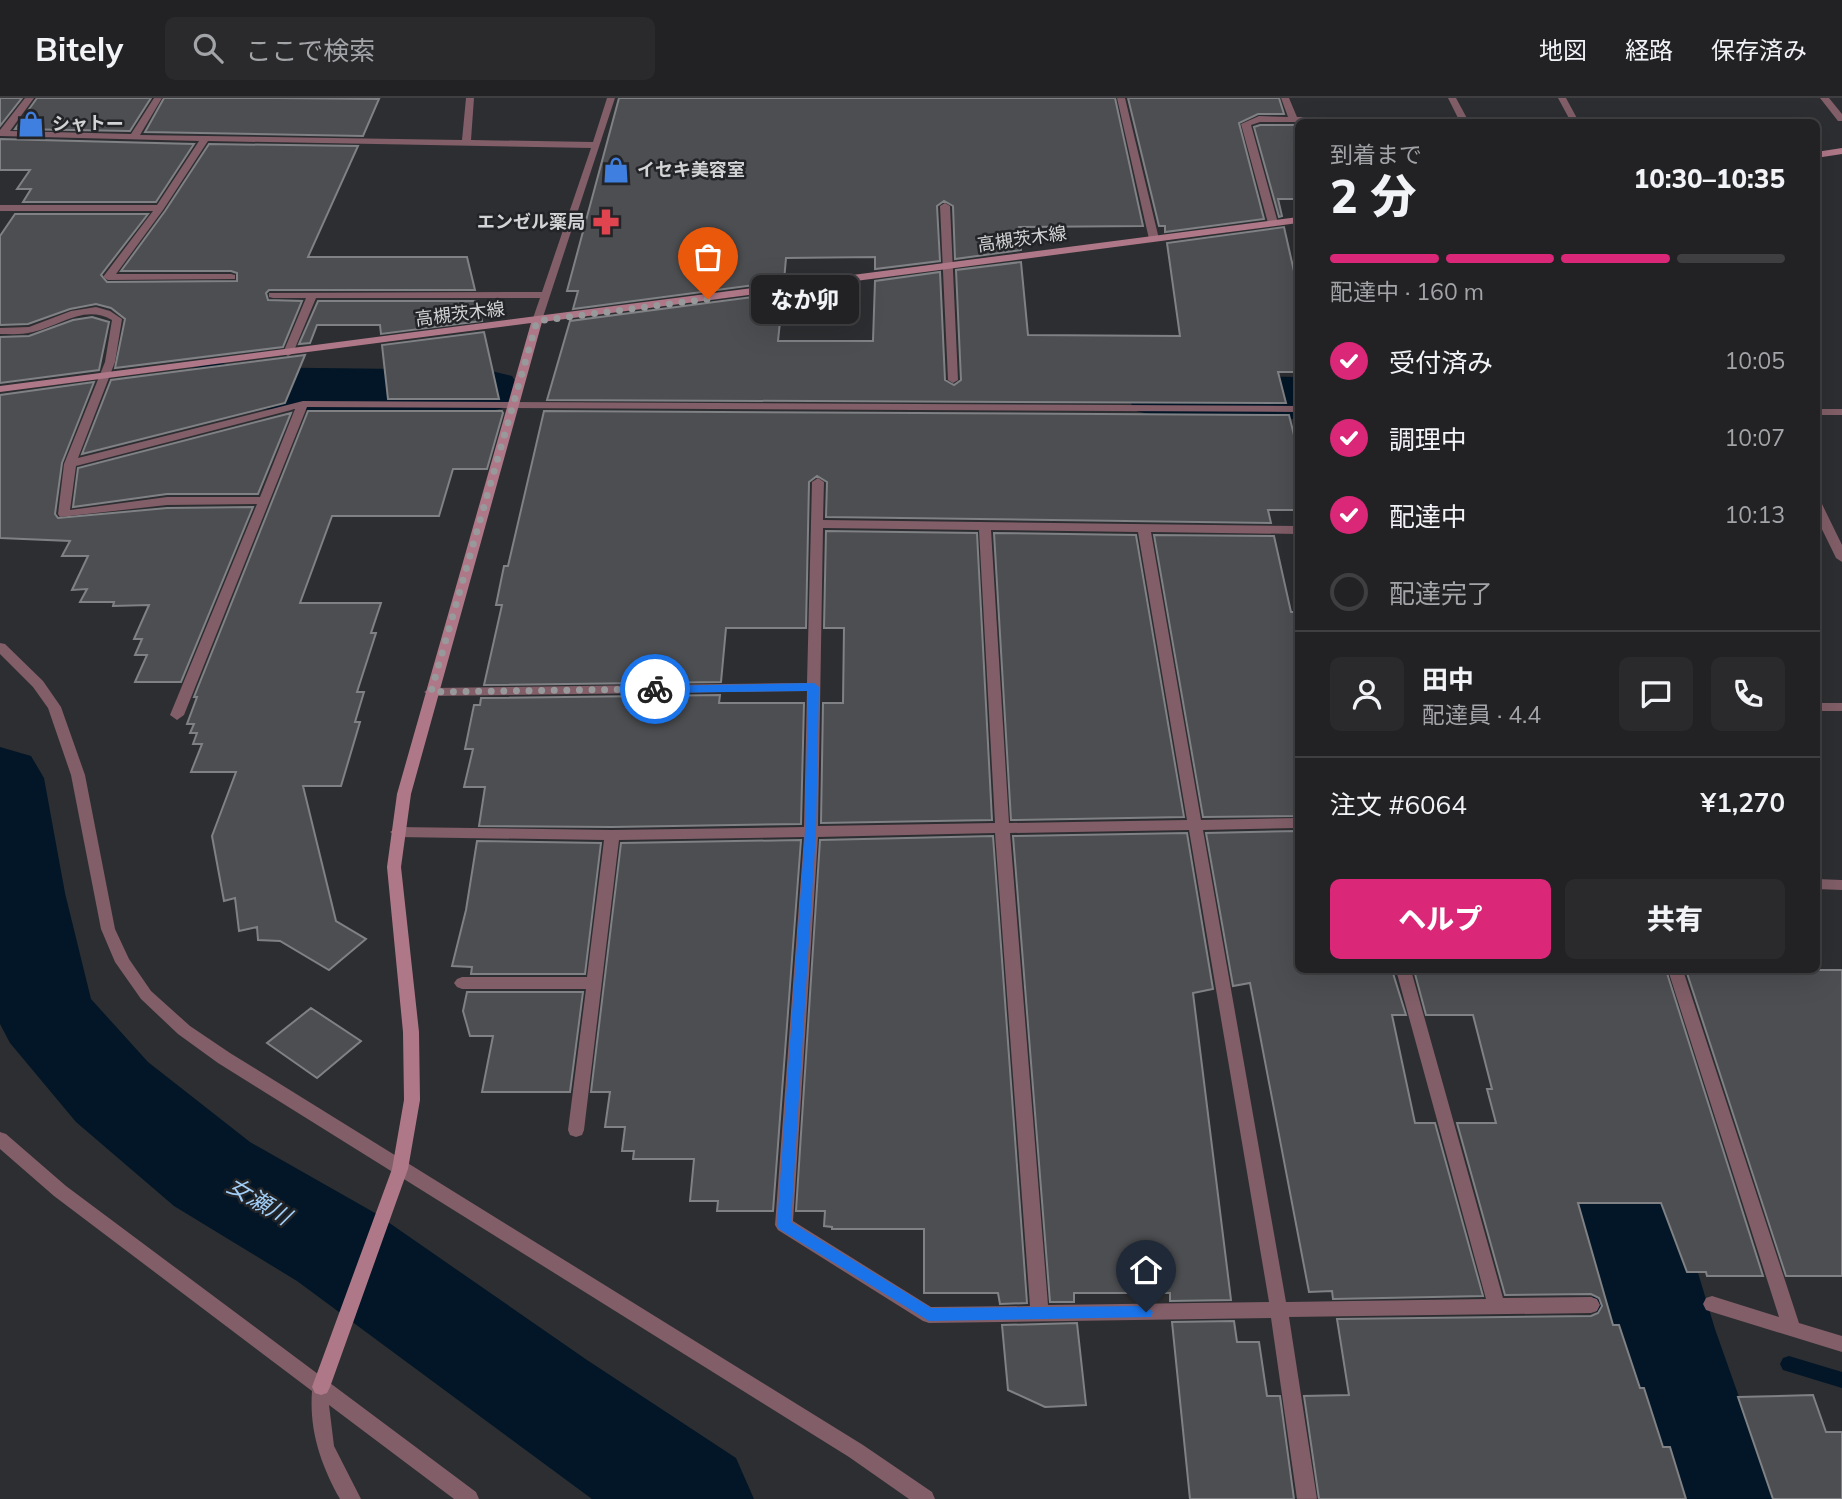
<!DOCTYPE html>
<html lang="ja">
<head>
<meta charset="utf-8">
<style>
	body { margin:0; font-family:Mulish,"Noto Sans JP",sans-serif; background:#2a2a2d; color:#f1f3f6; height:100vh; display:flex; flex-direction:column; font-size:26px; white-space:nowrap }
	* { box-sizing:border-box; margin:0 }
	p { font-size:23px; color:#a2a4a7 }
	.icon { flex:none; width:38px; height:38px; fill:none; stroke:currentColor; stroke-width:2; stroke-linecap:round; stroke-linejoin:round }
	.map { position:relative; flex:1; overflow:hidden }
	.side { position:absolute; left:1295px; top:21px; width:525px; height:854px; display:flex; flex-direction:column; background:#222225; border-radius:10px; box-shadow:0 7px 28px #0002,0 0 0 2px #3f3f42 }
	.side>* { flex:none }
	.pin { position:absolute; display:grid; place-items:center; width:60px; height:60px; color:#fff; margin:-72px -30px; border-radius:50% 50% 50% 0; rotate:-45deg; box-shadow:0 0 7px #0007 }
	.pin .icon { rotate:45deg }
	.courier { position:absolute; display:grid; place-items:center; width:70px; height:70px; margin:-35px; border:5px solid #1a73e8; border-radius:50%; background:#fff; color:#222; box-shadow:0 2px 9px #0007 }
	.bubble { position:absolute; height:49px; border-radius:10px; background:#222225; box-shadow:0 7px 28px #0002,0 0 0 2px #3f3f42; font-size:23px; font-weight:800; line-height:49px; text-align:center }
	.head em { font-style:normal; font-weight:800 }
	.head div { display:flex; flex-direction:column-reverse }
	.head { display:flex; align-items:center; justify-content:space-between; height:119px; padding:0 35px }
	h1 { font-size:46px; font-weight:800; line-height:52px }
	.bar { display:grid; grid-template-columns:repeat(4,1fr); gap:10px 7px; align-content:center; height:84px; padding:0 35px }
	.bar i { height:9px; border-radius:5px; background:#3f3f42 }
	.bar .selected { background:#db2777 }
	.bar p { grid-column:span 4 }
	.line { display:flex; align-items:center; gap:18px; padding:0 35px; border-top:2px solid #3f3f42 }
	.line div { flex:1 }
	.round { display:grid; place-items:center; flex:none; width:74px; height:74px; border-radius:10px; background:#2a2a2d }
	ol { padding:0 35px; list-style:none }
	li { display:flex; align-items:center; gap:21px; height:77px }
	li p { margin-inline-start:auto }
	li .icon { padding:7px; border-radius:50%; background:#db2777; color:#fff; stroke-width:4 }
	li:last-child { color:#a2a4a7 }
	li i { width:38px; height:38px; border:4px solid #3f3f42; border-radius:50% }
	.cta { display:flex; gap:14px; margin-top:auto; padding:14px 35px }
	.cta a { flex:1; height:80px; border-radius:10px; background:#db2777; color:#fff; font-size:28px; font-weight:800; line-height:80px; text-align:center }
	.cta a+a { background:#2a2a2d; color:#f1f3f6 }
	header { display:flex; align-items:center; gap:42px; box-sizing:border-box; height:98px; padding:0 35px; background:#222225; border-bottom:2px solid #3f3f42 }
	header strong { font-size:33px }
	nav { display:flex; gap:38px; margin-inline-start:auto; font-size:24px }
	.search { width:490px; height:63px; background:#2a2a2d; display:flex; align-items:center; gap:18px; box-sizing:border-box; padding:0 24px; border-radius:10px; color:#a2a4a7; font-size:26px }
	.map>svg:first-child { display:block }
</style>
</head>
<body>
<header>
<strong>Bitely</strong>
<div class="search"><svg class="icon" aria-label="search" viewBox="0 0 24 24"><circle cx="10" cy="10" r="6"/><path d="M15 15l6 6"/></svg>ここで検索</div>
<nav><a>地図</a><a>経路</a><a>保存済み</a></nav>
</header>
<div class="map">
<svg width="1842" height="1401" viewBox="0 0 1842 1401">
	<rect width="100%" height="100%" fill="#2d2e31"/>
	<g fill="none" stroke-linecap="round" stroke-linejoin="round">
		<path fill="#021627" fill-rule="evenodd" d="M1789,1258L1842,1274V1290L1783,1272L1780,1266L1783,1260Z"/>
		<path fill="#021627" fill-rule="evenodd" d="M218,264L238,269L487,272L512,278L522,293L512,308L487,314L227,311L193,300L183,285L193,270Z
			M1161,277L1298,279V321L1161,319L1136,313L1126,298L1136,283Z
			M0,649L31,658L44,680L65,795L91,901L148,964L250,1044L375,1115L587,1262L736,1360L754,1401H592L297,1183L174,1108L76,1024L10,945L0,926Z
			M1497,872H1595L1665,1066L1715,1231L1775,1401H1653L1601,1231L1559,1066Z"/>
	</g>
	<path fill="#4d4e51" stroke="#7f8184" stroke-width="2" d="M0,0H22L0,28Z
		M37,0H151L130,33L15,31Z
		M164,0H276L379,1L363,38L145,34Z
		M619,0H1115L1143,128L1019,129L1021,152L955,161L953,108L944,103L937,108L940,163L875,171V159L786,160L784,183L573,211L578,193H567Z
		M1128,0H1279L1284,16H1258L1239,25L1264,121L1165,134V128H1159Z
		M1260,27H1298V101H1278L1282,118L1279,119L1254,29Z
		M0,41L194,46L156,104H23L31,91H17L30,72H0Z
		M209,46L358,48L308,159H467L475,192H269L266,195L268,202L302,203L283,249L115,270L125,221L111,210L96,206L70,211L28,226L0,227V138L15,116H148L101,177L107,184L237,183V175L231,173H121L165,113Z
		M1284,129L1298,191V274H1278L1286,305L547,302L570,223L783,195L778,243H873L875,183L940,174L945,282L954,287L961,282L956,172L1021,164L1028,237L1180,238L1167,145Z
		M318,203H477L482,223L381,236L380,227H317L310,245L299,246Z
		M92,219L109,224L99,272L0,285V239L29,238L73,222Z
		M484,234L499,301H388L382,247Z
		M305,257L285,305L82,356L111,282Z
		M94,284L62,365L55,416L58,420L167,410L253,409L181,584H135L147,557H135L142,541H134L149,507L113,508L114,504H80L87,491L72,492L88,458H62L70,443L0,440V297Z
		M308,313H502L503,315L487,371H453L439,418H332L300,505H381L371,535H376L357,594H364L355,624H360L341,688H303L336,823L366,841L329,872L280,843L258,842L257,829L239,833L235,800L224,803L212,738L236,674H191L202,646H193L197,635H190L194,626H187L197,599H194Z
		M544,313L1289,317L1298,353V412H1268L1271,425L826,419L827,384L817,378L809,384L806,530H726L721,584L484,587L502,507H496L504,468H508Z
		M291,315L258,396H167L73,409L78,370Z
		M826,433L977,435L992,722L821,725L823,605H843L844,530H824Z
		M994,435L1136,437L1184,719L1011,722Z
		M1154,437L1274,438L1291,514H1294L1298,537V718L1203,719Z
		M720,597L719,605H804L801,726L612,729L479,728L485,689H464L473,651H465L474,607H480L481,600Z
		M1298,733V872H1392L1406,917H1392L1415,1025H1435L1483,1198L1333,1201L1332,1193L1309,1194L1250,885L1233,888L1206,735Z
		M1187,735L1213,891L1193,895L1231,1202L1170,1203V1195H1074V1204H1050L1013,738Z
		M993,738L1027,1205L1000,1206L998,1195H924V1131H832V1129L824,1128L825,1113H796L820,742Z
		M801,742L773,1113H717L718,1103H690L694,1061H633L634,1053H622L625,1029H605L610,994H591L621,745Z
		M477,743L601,745L585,876H471L472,869L452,868L466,812Z
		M1574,872H1666L1763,1178H1707L1706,1174H1687L1661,1105H1578L1613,1227H1619L1640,1290H1644L1663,1349H1670L1686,1401H1319L1304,1298L1349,1297L1337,1221L1591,1218L1598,1215L1602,1208L1599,1200L1591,1196L1505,1197L1457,1025H1496L1487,991H1492L1473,917H1426L1415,876H1576Z
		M1686,872H1842V1178H1786Z
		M467,894H583L570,994H482L493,938H470L463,913Z
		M311,910L361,943L317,980L267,945Z
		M1234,1223L1237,1244H1259L1267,1298H1280L1294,1401H1190L1172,1224Z
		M1077,1225L1086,1307L1045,1309L1008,1292L1002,1227Z
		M1813,1297L1826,1334H1842V1401H1773L1738,1299Z"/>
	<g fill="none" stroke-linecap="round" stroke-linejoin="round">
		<path fill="#815e68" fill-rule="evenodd" d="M25,0H34L10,33L131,36L154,0H162L140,37L462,42L466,0H474L471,42L593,44L607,0H615L541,225L537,226L532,223L540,200H316L293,255L288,258L283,255L306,200H273L269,199V195L542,194L591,50L208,43L163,112L116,176H231L235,177V181L108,182L103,179L153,113H0V107H157L199,43L0,38V32Z
			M1117,0H1125L1159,141L1158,143L1149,141Z
			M1281,0H1289L1297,19L1458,20L1448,0H1456L1469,24H1260L1251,27L1278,125L1273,128L1268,125L1241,26L1259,18L1288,19Z
			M1558,0H1566L1579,24H1571Z
			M1820,0H1829L1842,16V23H1838Z
			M945,105L950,108L958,282L953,285L948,282L940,108Z
			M96,209L110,213L122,221L115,264L78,360L303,303L1298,308V314L307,309L184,617L177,622L170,617L257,406L167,407L60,419L58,416L64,366L105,264L112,222C84,206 60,228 33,234C22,237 11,236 0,236V230L29,229L71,213ZM295,311L260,399H167L70,412L76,368Z
			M1816,311H1842V317H1816Z
			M818,380L824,384L823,422L1298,428V436L1151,434L1201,722L1298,720V730L1203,732L1286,1204L1486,1201L1396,872H1411L1503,1200L1591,1199L1597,1201L1600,1207L1597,1213L1591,1215L1289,1219L1317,1401H1297L1271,1220L929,1225L923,1223L778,1132L775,1127L804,739L619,742L584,1032L582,1037L576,1039L570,1037L568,1032L586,891H462L457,889L454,885L457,881L462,879H587L604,742L397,739L390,734L397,729L612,732L804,729L807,593L431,598L424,594L431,590L807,585L812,384ZM823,430L979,432L995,725L818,728ZM991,432L1138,434L1187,722L1009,725ZM1189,732L1269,1204L1048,1207L1010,735ZM995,735L1030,1208L931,1209L793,1123L818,739Z
			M1816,403L1822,406L1842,447V464L1836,460L1816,419Z
			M0,545L5,546L43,583L61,609L85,677L115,831L129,861L151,893L190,928L230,955L863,1347L932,1394L935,1401H909L849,1359L218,965L178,936L141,901L115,864L101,831L71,677L48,610L33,589L0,556Z
			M1816,605H1842V613H1816Z
			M1816,781L1842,782V792L1816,791Z
			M1668,872H1683L1799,1225L1842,1238V1254L1712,1214L1706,1212L1703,1206L1706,1200L1712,1198L1779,1219Z
			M0,1034L6,1036L66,1088L476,1394L479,1401H454L329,1307L334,1348L361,1401H340C321,1367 309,1333 312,1293L54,1098L0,1051Z"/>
		<path fill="#af7888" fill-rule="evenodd" d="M1842,50V56L1816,60V54Z
			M1298,119V125L542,224L411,696L401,769L419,934L420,1002L408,1071L330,1289L327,1295L321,1297L315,1295L312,1289L392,1071L404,1002L403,934L387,769L397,696L531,225L0,294V288Z"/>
	</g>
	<path fill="#1a73e8" d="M814,585L819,589L816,734L791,1124L931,1210L1146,1208L1153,1214L1151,1219L929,1223L779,1131L777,1127L805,734L808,593L655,595L650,591L655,588Z"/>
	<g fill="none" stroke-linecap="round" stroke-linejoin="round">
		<path stroke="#98999b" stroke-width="7" stroke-dasharray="0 12.6" d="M655,591L431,594L537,223L708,201"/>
	</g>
	<defs>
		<g id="shop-bare" transform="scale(2.1)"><path d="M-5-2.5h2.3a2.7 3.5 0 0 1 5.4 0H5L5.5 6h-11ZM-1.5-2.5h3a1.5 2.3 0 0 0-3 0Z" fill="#3f7fe0" stroke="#232427" stroke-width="2.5" paint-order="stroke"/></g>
		<g id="pharmacy-bare" transform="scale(2.1)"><path d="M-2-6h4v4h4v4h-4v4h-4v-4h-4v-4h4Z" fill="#e0444e" stroke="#232427" stroke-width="2.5" paint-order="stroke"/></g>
	</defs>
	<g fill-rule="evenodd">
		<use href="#shop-bare" x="31" y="26"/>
		<use href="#shop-bare" x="616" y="72"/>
		<use href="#pharmacy-bare" x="606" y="124"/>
	</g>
	<g text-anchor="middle" stroke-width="5" stroke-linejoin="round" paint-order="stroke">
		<g font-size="18" font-weight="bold" fill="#d2d3d4" stroke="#232427" text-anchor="start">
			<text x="52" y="32">シャトー</text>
			<text x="637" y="78">イセキ美容室</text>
			<text x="585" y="130" text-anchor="end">エンゼル薬局</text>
		</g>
		<g font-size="18" fill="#d2d3d4" stroke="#232427">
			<text transform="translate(1022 141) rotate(-8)" y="6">高槻茨木線</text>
			<text transform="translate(460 216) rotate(-7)" y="6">高槻茨木線</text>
		</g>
		<g font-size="23" font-style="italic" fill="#a1cef7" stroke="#232427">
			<text transform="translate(259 1103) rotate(31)" y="8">女瀬川</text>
		</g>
	</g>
</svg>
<div class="pin" style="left:708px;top:201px;background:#ea580c"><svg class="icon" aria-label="bag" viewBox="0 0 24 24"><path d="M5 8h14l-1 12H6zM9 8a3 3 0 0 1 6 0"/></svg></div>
<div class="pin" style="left:1146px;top:1214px;background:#1f2937"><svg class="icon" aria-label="home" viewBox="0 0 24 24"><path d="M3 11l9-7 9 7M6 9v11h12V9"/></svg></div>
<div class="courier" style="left:655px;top:591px"><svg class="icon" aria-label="bike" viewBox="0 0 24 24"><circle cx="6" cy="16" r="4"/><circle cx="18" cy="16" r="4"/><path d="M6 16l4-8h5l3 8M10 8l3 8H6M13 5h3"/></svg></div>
<div class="bubble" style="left:751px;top:177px;width:108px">なか卯</div>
<section class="side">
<div class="head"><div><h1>2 分</h1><p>到着まで</p></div><em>10:30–10:35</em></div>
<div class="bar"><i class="selected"></i><i class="selected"></i><i class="selected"></i><i></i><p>配達中 · 160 m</p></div>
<ol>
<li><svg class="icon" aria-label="check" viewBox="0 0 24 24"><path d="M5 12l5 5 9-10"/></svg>受付済み<p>10:05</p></li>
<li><svg class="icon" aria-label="check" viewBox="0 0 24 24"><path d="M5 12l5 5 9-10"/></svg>調理中<p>10:07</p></li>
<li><svg class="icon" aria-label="check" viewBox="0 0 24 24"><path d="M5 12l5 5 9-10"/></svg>配達中<p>10:13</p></li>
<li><i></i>配達完了</li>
</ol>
<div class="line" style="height:126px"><a class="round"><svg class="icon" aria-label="person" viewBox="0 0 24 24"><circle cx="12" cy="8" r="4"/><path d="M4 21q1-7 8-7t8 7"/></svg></a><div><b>田中</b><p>配達員 · 4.4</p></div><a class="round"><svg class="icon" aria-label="chat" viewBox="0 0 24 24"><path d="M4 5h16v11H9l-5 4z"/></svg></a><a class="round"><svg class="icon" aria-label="phone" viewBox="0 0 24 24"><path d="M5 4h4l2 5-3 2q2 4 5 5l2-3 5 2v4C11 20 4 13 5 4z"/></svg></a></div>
<div class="line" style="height:91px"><div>注文 #6064</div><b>¥1,270</b></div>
<div class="cta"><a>ヘルプ</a><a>共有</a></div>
</section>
</div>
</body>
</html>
